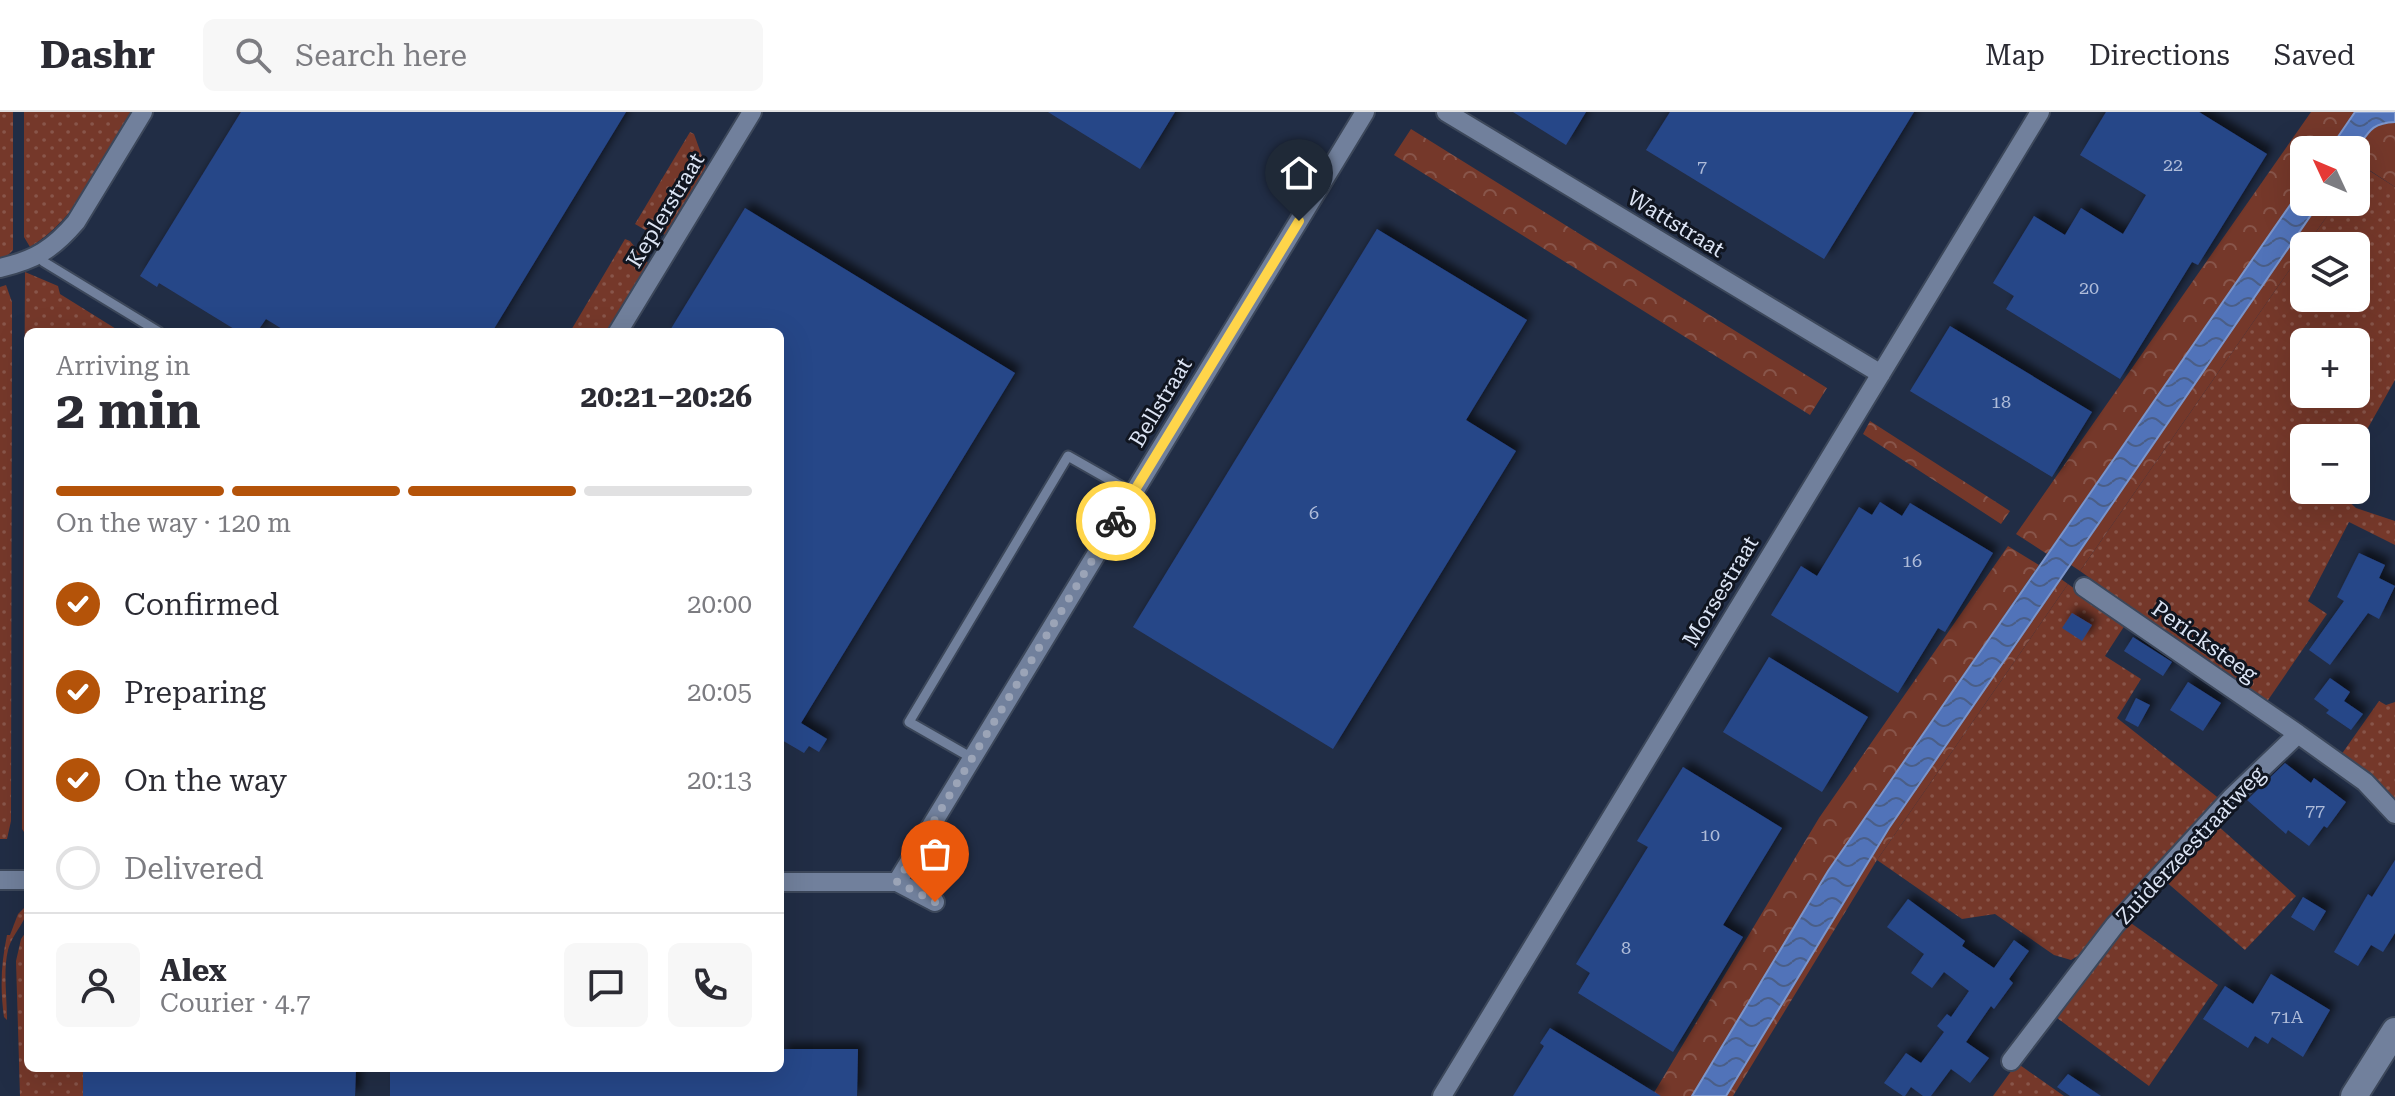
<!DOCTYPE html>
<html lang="en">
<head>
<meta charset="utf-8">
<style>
	body { margin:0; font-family:"Roboto Serif",serif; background:#f7f7f7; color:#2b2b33; height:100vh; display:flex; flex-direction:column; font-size:30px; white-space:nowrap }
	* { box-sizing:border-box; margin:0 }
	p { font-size:26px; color:#7c7c81 }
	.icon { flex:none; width:44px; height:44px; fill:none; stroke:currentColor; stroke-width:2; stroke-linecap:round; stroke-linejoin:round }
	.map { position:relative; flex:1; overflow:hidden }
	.drawer { position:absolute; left:24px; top:216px; width:760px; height:744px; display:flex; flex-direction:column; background:#fff; border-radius:12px; box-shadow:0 8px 32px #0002 }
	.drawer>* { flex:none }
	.needle { width:52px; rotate:314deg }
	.tools { position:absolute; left:2290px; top:24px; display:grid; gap:16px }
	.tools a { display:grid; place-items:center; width:80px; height:80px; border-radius:12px; background:#fff; box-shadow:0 8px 32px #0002; font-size:40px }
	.pin { position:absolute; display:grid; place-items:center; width:68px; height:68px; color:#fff; margin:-82px -34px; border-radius:50% 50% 50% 0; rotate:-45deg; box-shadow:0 0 8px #0007 }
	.pin .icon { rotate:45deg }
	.courier { position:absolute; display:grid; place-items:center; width:80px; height:80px; margin:-40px; border:6px solid #ffd54a; border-radius:50%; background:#fff; color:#222; box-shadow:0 2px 10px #0007 }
	.overview em { font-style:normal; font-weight:700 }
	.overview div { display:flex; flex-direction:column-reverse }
	.overview { display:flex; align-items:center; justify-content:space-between; height:136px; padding:0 32px }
	h1 { font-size:52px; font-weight:700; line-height:60px }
	.bar { display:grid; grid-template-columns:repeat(4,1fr); gap:12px 8px; align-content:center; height:96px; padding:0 32px }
	.bar i { height:10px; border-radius:6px; background:#e1e1e2 }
	.bar .on { background:#b45309 }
	.bar p { grid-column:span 4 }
	.line { display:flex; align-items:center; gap:20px; padding:0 32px; border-top:2px solid #e1e1e2 }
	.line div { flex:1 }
	.round { display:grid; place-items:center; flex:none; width:84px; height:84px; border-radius:12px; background:#f7f7f7 }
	ol { padding:0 32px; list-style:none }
	li { display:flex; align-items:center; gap:24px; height:88px }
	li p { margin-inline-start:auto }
	li .icon { padding:8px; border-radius:50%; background:#b45309; color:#fff; stroke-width:4 }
	li:last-child { color:#7c7c81 }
	li i { width:44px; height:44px; border:4px solid #e1e1e2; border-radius:50% }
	header { display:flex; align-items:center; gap:48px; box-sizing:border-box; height:112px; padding:0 40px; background:#fff; border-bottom:2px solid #e1e1e2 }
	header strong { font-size:38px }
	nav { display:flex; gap:44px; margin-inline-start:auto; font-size:28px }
	.search { width:560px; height:72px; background:#f7f7f7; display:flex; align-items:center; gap:20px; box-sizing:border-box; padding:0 28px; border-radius:12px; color:#7c7c81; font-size:30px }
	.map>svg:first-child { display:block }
</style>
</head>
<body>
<header>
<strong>Dashr</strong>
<div class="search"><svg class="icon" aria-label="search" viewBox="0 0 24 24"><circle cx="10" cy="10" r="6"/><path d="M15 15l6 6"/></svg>Search here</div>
<nav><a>Map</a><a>Directions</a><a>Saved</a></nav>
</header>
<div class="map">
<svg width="2395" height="984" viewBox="0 0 2395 984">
	<defs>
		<pattern id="grass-dots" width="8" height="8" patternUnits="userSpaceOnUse" patternTransform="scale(2)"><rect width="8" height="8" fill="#75382a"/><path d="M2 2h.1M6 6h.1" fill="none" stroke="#88554a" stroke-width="1.8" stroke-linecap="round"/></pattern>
		<pattern id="forest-crowns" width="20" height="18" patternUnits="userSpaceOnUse" patternTransform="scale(2)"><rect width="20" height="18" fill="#75382a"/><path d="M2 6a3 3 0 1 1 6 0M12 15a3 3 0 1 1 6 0" fill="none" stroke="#88554a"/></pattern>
		<pattern id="water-waves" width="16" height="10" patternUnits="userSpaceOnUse" patternTransform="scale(2)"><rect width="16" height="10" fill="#5173b9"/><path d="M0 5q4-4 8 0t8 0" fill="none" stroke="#4a5e87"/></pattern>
		<filter id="shadow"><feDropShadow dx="6" dy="-6" stdDeviation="4" flood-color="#0009"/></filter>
	</defs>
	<rect width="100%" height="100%" fill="#212d45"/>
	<path fill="url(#grass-dots)" fill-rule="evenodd" d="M0,0H13V138L6,145L0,146Z
		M24,0H132C103,47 79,106 30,135L24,125Z
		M690,20L694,22L707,58L667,123L647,119L635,112Z
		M2362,54L2395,75V268L2356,337V326H2304V378H2336L2356,396L2395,409V433L2349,410L2308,489L2327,502L2266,591L2080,459L2304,137V186H2356V134H2306L2337,90H2356V63ZM2304,230H2356V282H2304Z
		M625,127L630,129L649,152L608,220H570Z
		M25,160L58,174L60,182L121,220H28V726L22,717V711Z
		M6,173L12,190L11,709L7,727H0V175Z
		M2068,472L2125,513L2105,544L2141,567L2117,606L2221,688L2088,838L2071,848L2054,843L1995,802L1962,807L1877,748Z
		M2379,589L2386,593L2395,590V693L2341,643Z
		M2217,713L2296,784L2245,838L2164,768Z
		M28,792C28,809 13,820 8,838C3,859 7,885 7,908L4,905C0,876 1,852 7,823H10L18,802Z
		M2128,809L2218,873L2149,974L2053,903Z
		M28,817V956H346L344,984H20L16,849L21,827Z
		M2017,951L2064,984H1993Z"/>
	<path fill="url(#forest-crowns)" d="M2311,0H2355L2329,38H2304V73L2047,442L2016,422Z
		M2395,10V75L2363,54L2356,63C2356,34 2362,12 2395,10Z
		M1411,17L1827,276L1810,303L1394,43Z
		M2320,90H2337L2306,134H2304V137L2080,459L2071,453Z
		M1870,309L2010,399L2001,412L1863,322Z
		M2008,434L2039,453L1828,759L1692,984H1652L1819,706Z
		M2061,467L2068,472L1877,748L1733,984H1726L1889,716Z"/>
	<path fill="url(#water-waves)" stroke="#7b95cb" stroke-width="2" d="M2355,0H2395V10C2371,11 2369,20 2356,38H2329Z
		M2304,73V90H2320L1889,716L1726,984H1692L1828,759Z"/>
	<path fill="#284688" filter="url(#shadow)" d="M241,0H626L492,220H287L266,207L257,220H239L159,171L157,175L140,164Z
		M1048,0H1175L1140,57Z
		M1513,0H1586L1566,33Z
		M1670,0H1914L1824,147L1646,38Z
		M2106,0H2199L2267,42L2198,153L2192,150L2120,267L2006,197L2014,184L1993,171L2034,104L2065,123L2081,96L2123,122L2146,83L2080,43Z
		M745,96L1015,261L801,611L827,627L819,640L809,634L804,641L780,627V220H669Z
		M1377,117L1527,208L1466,308L1516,339L1333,637L1133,515Z
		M1950,214L2092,300L2052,365L1910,279Z
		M1880,390L1902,404L1910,391L1993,441L1945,520L1938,516L1898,581L1771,503L1801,454L1817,464L1859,395L1872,403Z
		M2359,441L2385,453L2379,466L2395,474L2379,507L2368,501L2330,553L2309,538L2344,489L2337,485Z
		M2072,501L2092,513L2082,529L2062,516Z
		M2133,525L2172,550L2163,564L2124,539Z
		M1769,545L1868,605L1822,680L1723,620Z
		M2330,566L2350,580L2344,589L2363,602L2351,618L2326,601L2329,598L2314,587Z
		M2188,570L2221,591L2203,619L2170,598Z
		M2136,586L2150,593L2138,615L2125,608Z
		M2285,651L2311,671L2314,666L2346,690L2327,716L2324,714L2309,734L2288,718L2286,722L2247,688Z
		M1683,655L1782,716L1723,813L1743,825L1673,940L1578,881L1590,861L1576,852L1648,735L1637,729Z
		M2395,748V821L2383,840L2371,833L2358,854L2334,840L2368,782L2372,785Z
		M2303,785L2326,799L2314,819L2291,805Z
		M1908,787L1965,829L1962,834L1994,856L2014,828L2029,839L2009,867L2013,871L1994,897L1991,894L1966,930L1989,946L1970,971L1951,957L1931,984H1923L1911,975L1905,984H1903L1884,971L1906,941L1921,951L1944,920L1937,914L1947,902L1951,905L1969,879L1944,860L1932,876L1911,861L1924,842L1887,815Z
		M2271,862L2330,898L2303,945L2272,925L2268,932L2255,924L2248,936L2203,907L2225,874L2253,892Z
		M1550,916L1661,984H1513L1544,934L1540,931Z
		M780,937H858L857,984H390V956H780Z
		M83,956H356L355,984H83Z
		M2068,962L2101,984H2070L2057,975Z"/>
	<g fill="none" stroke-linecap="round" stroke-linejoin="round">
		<g stroke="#3c475a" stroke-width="13">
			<path id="service" d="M38,144L44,150L159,220
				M972,646L909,610L1068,344L1133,381"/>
		</g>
		<g stroke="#3c475a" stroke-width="22">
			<path id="minor" d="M1446,0L1881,262
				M0,156C35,148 53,137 76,110L143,0
				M618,220L752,0
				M2084,475L2298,622
				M0,768H28
				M780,770H897L935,790
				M897,770L1365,0
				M2011,949L2115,813L2231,686L2298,622L2365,670L2395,702
				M1442,984L2040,0"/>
		</g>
		<g stroke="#3c475a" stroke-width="30">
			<path id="secondary" d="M2354,984L2395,919"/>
		</g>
		<use href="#service" stroke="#71809c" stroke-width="9"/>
		<use href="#minor" stroke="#71809c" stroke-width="18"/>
		<use href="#secondary" stroke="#71809c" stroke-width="26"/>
	</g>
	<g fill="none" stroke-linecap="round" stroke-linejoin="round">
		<path stroke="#9ba4b7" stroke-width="8" stroke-dasharray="0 14.4" d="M935,790L897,770L1116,409"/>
		<path stroke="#ffd54a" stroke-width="10" d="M1116,409L1299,109"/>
	</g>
	<g text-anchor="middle" stroke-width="6" stroke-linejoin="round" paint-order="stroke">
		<g font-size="18" fill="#afbcd9">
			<text x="2173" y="59">22</text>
			<text x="1702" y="61">7</text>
			<text x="2089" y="182">20</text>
			<text x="2001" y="296">18</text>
			<text x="1314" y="407">6</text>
			<text x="1912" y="455">16</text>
			<text x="2315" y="705">77</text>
			<text x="1710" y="729">10</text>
			<text x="1626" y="842">8</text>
			<text x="2287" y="911">71A</text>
		</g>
		<g font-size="22" fill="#dce4f4" stroke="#101520">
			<text transform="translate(665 98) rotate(-59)" y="8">Keplerstraat</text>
			<text transform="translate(1676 111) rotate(31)" y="8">Wattstraat</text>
			<text transform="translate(1160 290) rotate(-59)" y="8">Bellstraat</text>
			<text transform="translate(1720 479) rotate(-59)" y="8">Morsestraat</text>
			<text transform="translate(2205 529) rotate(35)" y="8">Pericksteeg</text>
			<text transform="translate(2190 733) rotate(-47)" y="8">Zuiderzeestraatweg</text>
		</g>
	</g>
</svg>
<div class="tools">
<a><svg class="needle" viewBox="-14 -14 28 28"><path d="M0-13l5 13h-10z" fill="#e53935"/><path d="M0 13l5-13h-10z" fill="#7c7c81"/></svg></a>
<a><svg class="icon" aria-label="layers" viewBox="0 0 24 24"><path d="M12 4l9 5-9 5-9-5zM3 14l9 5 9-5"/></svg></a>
<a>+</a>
<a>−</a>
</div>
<div class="pin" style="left:935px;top:790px;background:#ea580c"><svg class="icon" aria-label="bag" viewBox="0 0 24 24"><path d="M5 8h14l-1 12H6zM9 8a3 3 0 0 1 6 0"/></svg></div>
<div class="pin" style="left:1299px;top:109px;background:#1f2937"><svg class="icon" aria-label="home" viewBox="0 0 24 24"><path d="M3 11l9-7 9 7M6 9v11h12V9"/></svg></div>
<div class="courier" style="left:1116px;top:409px"><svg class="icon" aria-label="bike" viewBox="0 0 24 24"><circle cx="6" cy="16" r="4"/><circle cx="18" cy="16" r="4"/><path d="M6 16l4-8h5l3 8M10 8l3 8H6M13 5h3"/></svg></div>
<section class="drawer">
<div class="overview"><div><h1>2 min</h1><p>Arriving in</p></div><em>20:21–20:26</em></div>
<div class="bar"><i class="on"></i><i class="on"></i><i class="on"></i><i></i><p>On the way · 120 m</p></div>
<ol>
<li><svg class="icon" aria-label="check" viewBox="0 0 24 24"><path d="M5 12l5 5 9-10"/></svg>Confirmed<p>20:00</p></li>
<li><svg class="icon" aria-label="check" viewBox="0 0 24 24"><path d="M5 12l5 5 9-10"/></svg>Preparing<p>20:05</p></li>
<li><svg class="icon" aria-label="check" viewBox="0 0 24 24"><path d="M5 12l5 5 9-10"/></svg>On the way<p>20:13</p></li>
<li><i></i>Delivered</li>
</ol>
<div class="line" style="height:144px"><a class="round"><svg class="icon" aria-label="person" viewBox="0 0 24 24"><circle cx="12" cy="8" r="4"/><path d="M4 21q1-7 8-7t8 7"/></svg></a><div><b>Alex</b><p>Courier · 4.7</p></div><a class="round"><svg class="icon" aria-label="chat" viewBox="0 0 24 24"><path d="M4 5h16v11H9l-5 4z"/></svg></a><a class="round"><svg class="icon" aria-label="phone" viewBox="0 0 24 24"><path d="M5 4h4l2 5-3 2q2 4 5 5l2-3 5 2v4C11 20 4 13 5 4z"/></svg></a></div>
</section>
</div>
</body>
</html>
